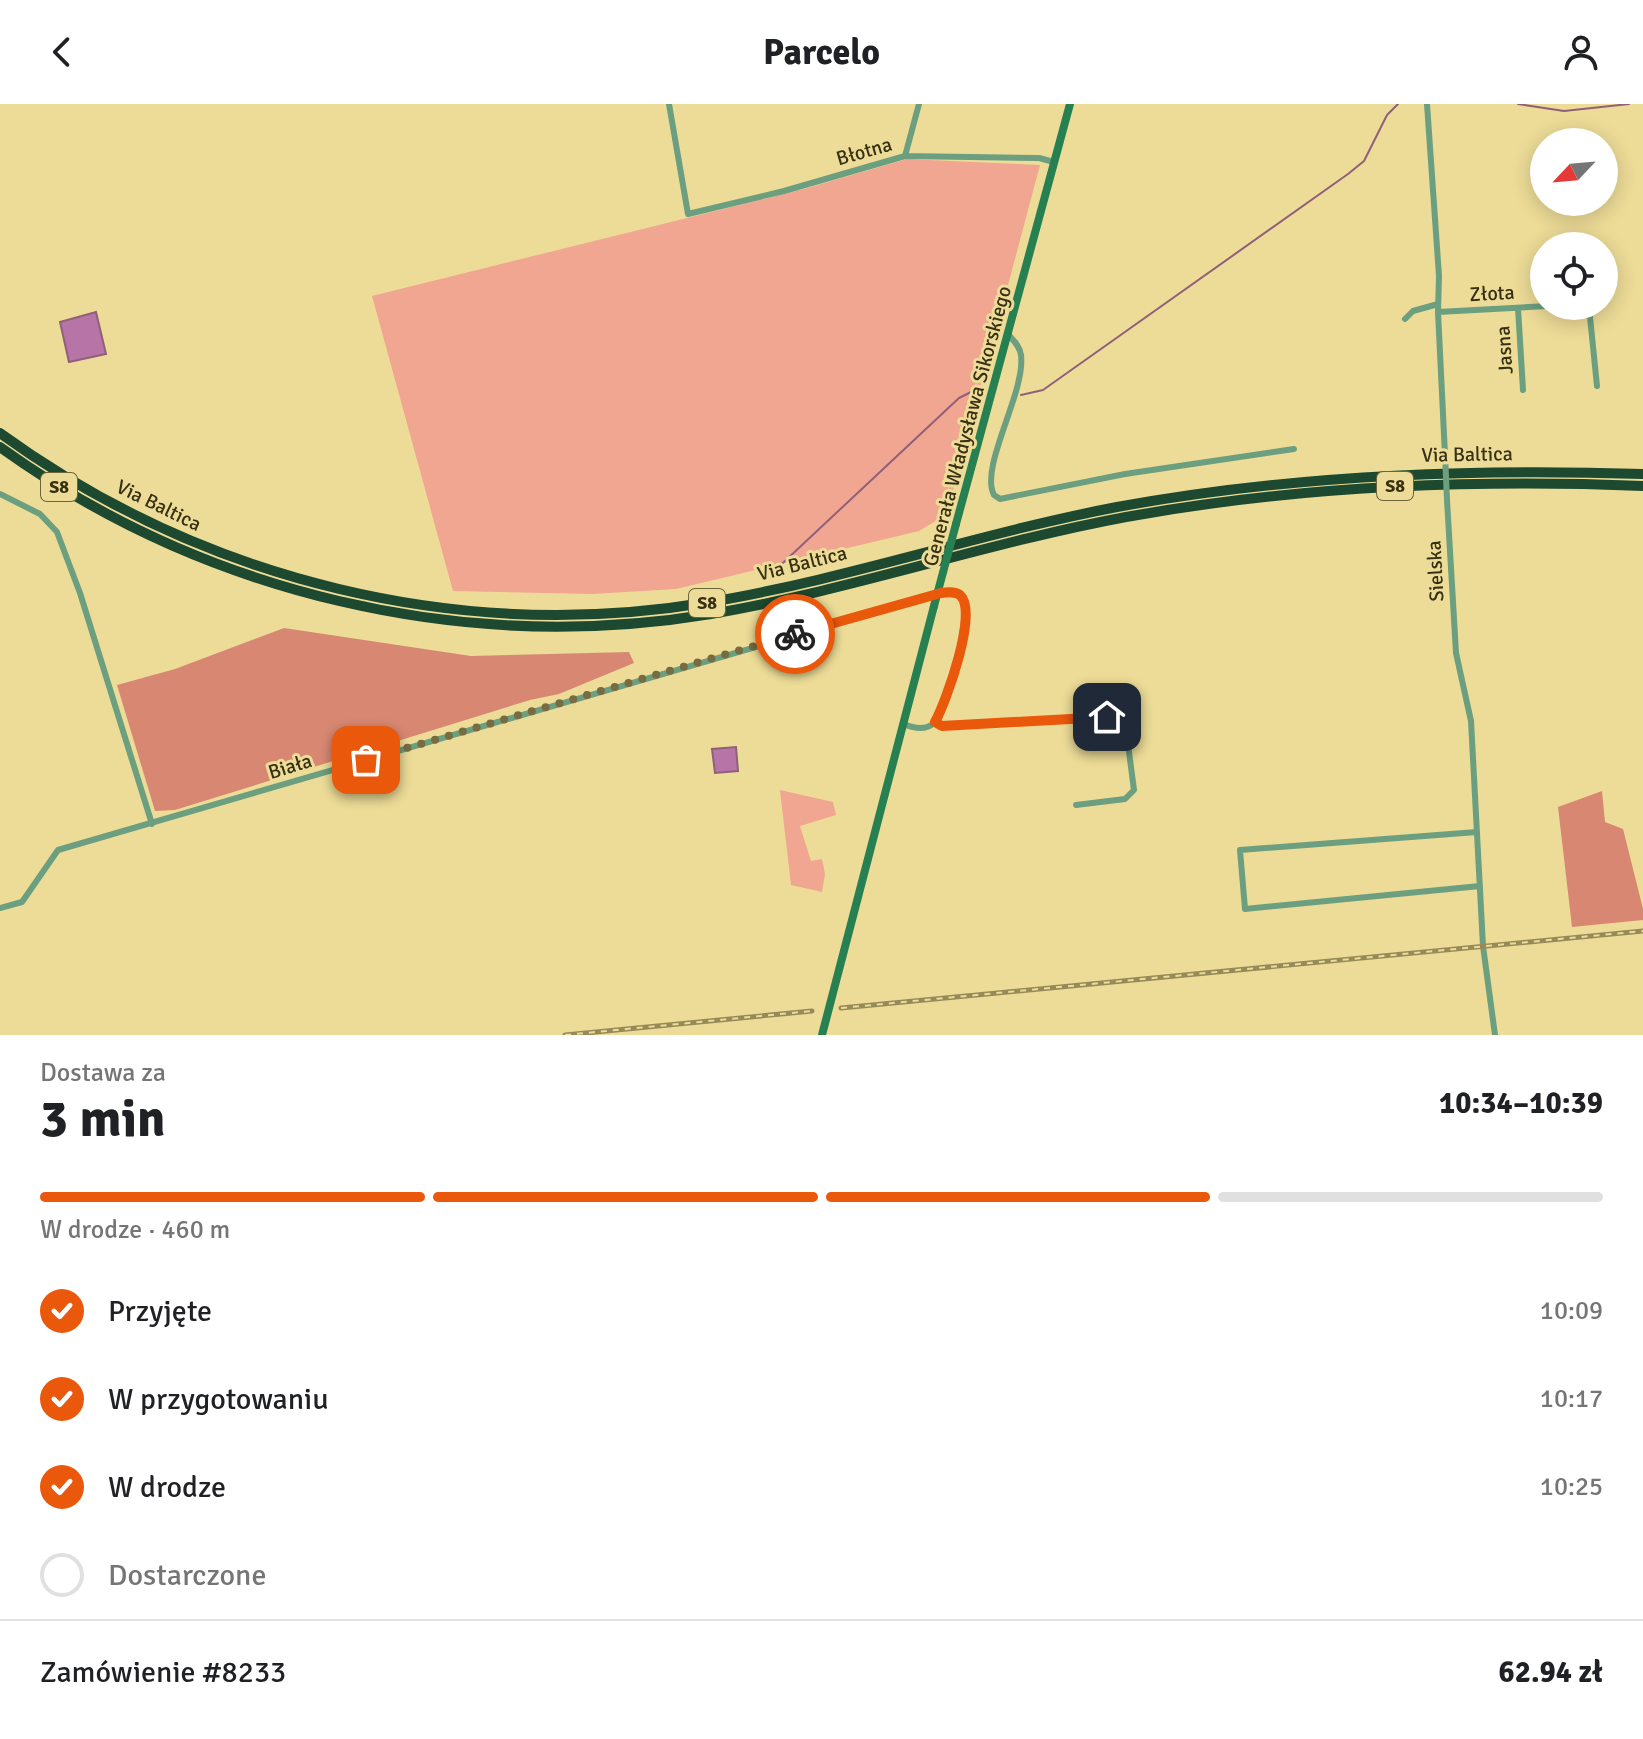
<!DOCTYPE html>
<html lang="pl">
<head>
<meta charset="utf-8">
<style>
	body { margin:0; font-family:Signika,sans-serif; background:#f2f2f2; color:#202124; height:100vh; display:flex; flex-direction:column; font-size:30px; white-space:nowrap }
	* { box-sizing:border-box; margin:0 }
	p { font-size:26px; color:#757577 }
	.icon { flex:none; width:44px; height:44px; fill:none; stroke:currentColor; stroke-width:2; stroke-linecap:round; stroke-linejoin:round }
	.map { position:relative; height:931px; overflow:hidden }
	.details { display:flex; flex-direction:column; background:#fff; flex:1 }
	.details>* { flex:none }
	.needle { width:52px; rotate:244deg }
	.controls { position:absolute; left:1530px; top:24px; display:grid; gap:16px }
	.controls a { display:grid; place-items:center; width:88px; height:88px; border-radius:50%; background:#fff; box-shadow:0 4px 20px #0003; font-size:40px }
	.pin { position:absolute; display:grid; place-items:center; width:68px; height:68px; color:#fff; margin:-34px; border-radius:16px; box-shadow:0 4px 12px #0006 }
	.courier { position:absolute; display:grid; place-items:center; width:80px; height:80px; margin:-40px; border:6px solid #ea580c; border-radius:50%; background:#fff; color:#222; box-shadow:0 2px 10px #0007 }
	.overview em { font-style:normal; font-weight:700 }
	.overview div { display:flex; flex-direction:column-reverse }
	.overview { display:flex; align-items:center; justify-content:space-between; height:136px; padding:0 40px }
	h1 { font-size:52px; font-weight:700; line-height:60px }
	.bar { display:grid; grid-template-columns:repeat(4,1fr); gap:12px 8px; align-content:center; height:96px; padding:0 40px }
	.bar i { height:10px; border-radius:6px; background:#e0e0e0 }
	.bar .on { background:#ea580c }
	.bar p { grid-column:span 4 }
	.line { display:flex; align-items:center; gap:20px; padding:0 40px; border-top:2px solid #e0e0e0 }
	.line div { flex:1 }
	ol { padding:0 40px; list-style:none }
	li { display:flex; align-items:center; gap:24px; height:88px }
	li p { margin-inline-start:auto }
	li .icon { padding:8px; border-radius:50%; background:#ea580c; color:#fff; stroke-width:4 }
	li:last-child { color:#757577 }
	li i { width:44px; height:44px; border:4px solid #e0e0e0; border-radius:50% }
	header { display:flex; justify-content:space-between; align-items:center; height:104px; padding:0 40px; background:#fff; font-size:36px; font-weight:700 }
	.map>svg:first-child { display:block }
</style>
</head>
<body>
<header><svg class="icon" aria-label="back" viewBox="0 0 24 24"><path d="M15 5l-7 7 7 7"/></svg>Parcelo<svg class="icon" aria-label="person" viewBox="0 0 24 24"><circle cx="12" cy="8" r="4"/><path d="M4 21q1-7 8-7t8 7"/></svg></header>
<div class="map">
<svg width="1643" height="931" viewBox="0 0 1643 931">
	<rect width="100%" height="100%" fill="#eddc97"/>
	<path fill="#f0a691" d="M907,55L1040,61L947,410L919,427L676,485L593,490L453,487L372,192L804,85Z
		M780,686L833,698L836,711L800,722L811,757L822,755L825,770L822,788L791,781Z"/>
	<path fill="#d88872" d="M284,524L471,552L629,548L634,559L559,590L530,596L175,706L155,707L117,581L175,565Z
		M1602,687L1605,718L1623,725L1643,805V816L1572,823L1558,703Z"/>
	<path fill="#b675a6" stroke="#90607a" stroke-width="2" d="M96,208L106,250L69,258L60,218Z
		M736,643L738,667L715,669L712,645Z"/>
	<g fill="none" stroke-linecap="round" stroke-linejoin="round">
		<path stroke="#90607a" stroke-width="2" d="M1518,0L1564,7L1629,0
			M1021,291L1043,286L1348,70L1364,57L1387,11L1398,0
			M770,471L959,294L973,287"/>
		<path stroke="#6b9f7f" stroke-width="6" d="M669,0L688,110L784,87L905,52L1039,54L1054,58
			M1427,0L1439,172L1438,208L1445,351
			M905,52L919,0
			M1584,202L1590,213L1597,282
			M1518,204L1523,286
			M1438,208L1548,202
			M1405,215L1413,207L1438,200
			M1008,230C1013,236 1020,242 1021,251C1026,288 979,363 994,391L1000,395L1125,370L1294,345
			M0,390L40,410L57,428L80,489L152,720
			M1447,396L1456,549L1471,617L1483,842L1495,931
			M935,618L942,622L1107,613L1118,616L1126,625L1134,686L1125,695L1076,701
			M1477,728L1240,746L1245,805L1480,782
			M0,804L22,798L58,746L941,489L959,491L967,505V515C961,537 949,606 934,619C925,627 913,624 904,620"/>
		<path stroke="#278052" stroke-width="8" d="M956,420L1070,0
			M822,931L934,502"/>
		<path stroke="#1d4930" stroke-width="10" d="M0,329C204,477 461,540 710,498C847,475 980,429 1117,403C1291,371 1466,364 1643,370
			M0,343C204,490 463,551 711,510C851,486 986,439 1126,413C1297,382 1469,375 1643,382"/>
		<g stroke="#968a58" stroke-width="5">
			<path id="rail" d="M841,904L1643,827
				M565,931L812,907"/>
		</g>
		<use href="#rail" stroke="#eddc97" stroke-width="2" stroke-dasharray="6" stroke-linecap="butt"/>
		<path stroke="#6b9f7f" stroke-width="6" d="M1445,351L1447,396"/>
		<path stroke="#278052" stroke-width="8" d="M934,502L956,420"/>
	</g>
	<g fill="none" stroke-linecap="round" stroke-linejoin="round">
		<path stroke="#776c41" stroke-width="8" stroke-dasharray="0 14.4" d="M366,656L795,530"/>
		<path stroke="#ea580c" stroke-width="10" d="M795,530L941,489C947,488 955,487 960,491C979,507 946,598 935,618L942,622L1107,613"/>
	</g>
	<g text-anchor="middle" stroke-width="6" stroke-linejoin="round" paint-order="stroke">
		<g fill="#eddc97" stroke="#6e643b" stroke-width="2">
			<rect x="1377" y="368" width="36" height="28" rx="6"/>
			<rect x="41" y="369" width="36" height="28" rx="6"/>
			<rect x="689" y="485" width="36" height="28" rx="6"/>
		</g>
		<g font-size="18" font-weight="bold" fill="#373013">
			<text x="1395" y="388">S8</text>
			<text x="59" y="389">S8</text>
			<text x="707" y="505">S8</text>
		</g>
		<g font-size="20" fill="#373013" stroke="#eddc97">
			<text transform="translate(864 47) rotate(-16)" y="7">Błotna</text>
			<text transform="translate(1492 189) rotate(-3)" y="7">Złota</text>
			<text transform="translate(1504 246) rotate(-94)" y="7">Jasna</text>
			<text transform="translate(967 322) rotate(-75)" y="7">Generała Władysława Sikorskiego</text>
			<text transform="translate(1467 350) rotate(-1)" y="7">Via Baltica</text>
			<text transform="translate(159 401) rotate(26)" y="7">Via Baltica</text>
			<text transform="translate(802 459) rotate(-14)" y="7">Via Baltica</text>
			<text transform="translate(1435 467) rotate(-93)" y="7">Sielska</text>
			<text transform="translate(290 662) rotate(-17)" y="7">Biała</text>
		</g>
	</g>
</svg>
<div class="controls">
<a><svg class="needle" viewBox="-14 -14 28 28"><path d="M0-13l5 13h-10z" fill="#e53935"/><path d="M0 13l5-13h-10z" fill="#757577"/></svg></a>
<a><svg class="icon" aria-label="locate" viewBox="0 0 24 24"><circle cx="12" cy="12" r="6"/><path d="M12 2v4M12 18v4M2 12h4M18 12h4"/></svg></a>
</div>
<div class="pin" style="left:366px;top:656px;background:#ea580c"><svg class="icon" aria-label="bag" viewBox="0 0 24 24"><path d="M5 8h14l-1 12H6zM9 8a3 3 0 0 1 6 0"/></svg></div>
<div class="pin" style="left:1107px;top:613px;background:#1f2937"><svg class="icon" aria-label="home" viewBox="0 0 24 24"><path d="M3 11l9-7 9 7M6 9v11h12V9"/></svg></div>
<div class="courier" style="left:795px;top:530px"><svg class="icon" aria-label="bike" viewBox="0 0 24 24"><circle cx="6" cy="16" r="4"/><circle cx="18" cy="16" r="4"/><path d="M6 16l4-8h5l3 8M10 8l3 8H6M13 5h3"/></svg></div>
</div>
<section class="details">
<div class="overview"><div><h1>3 min</h1><p>Dostawa za</p></div><em>10:34–10:39</em></div>
<div class="bar"><i class="on"></i><i class="on"></i><i class="on"></i><i></i><p>W drodze · 460 m</p></div>
<ol>
<li><svg class="icon" aria-label="check" viewBox="0 0 24 24"><path d="M5 12l5 5 9-10"/></svg>Przyjęte<p>10:09</p></li>
<li><svg class="icon" aria-label="check" viewBox="0 0 24 24"><path d="M5 12l5 5 9-10"/></svg>W przygotowaniu<p>10:17</p></li>
<li><svg class="icon" aria-label="check" viewBox="0 0 24 24"><path d="M5 12l5 5 9-10"/></svg>W drodze<p>10:25</p></li>
<li><i></i>Dostarczone</li>
</ol>
<div class="line" style="height:104px"><div>Zamówienie #8233</div><b>62.94 zł</b></div>
</section>
</body>
</html>
